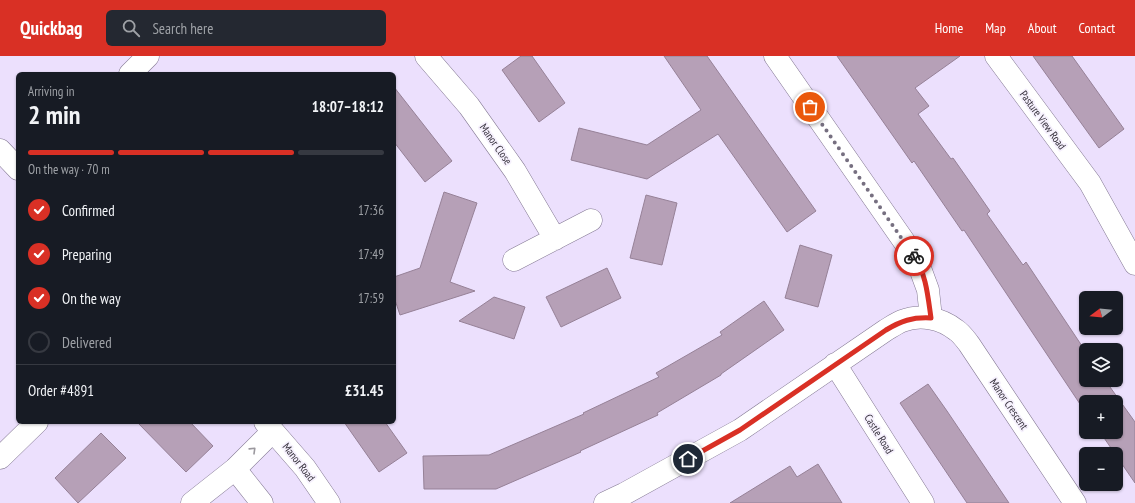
<!DOCTYPE html>
<html lang="en">
<head>
<meta charset="utf-8">
<style>
	body { margin:0; font-family:"PT Sans Narrow",sans-serif; background:#242831; color:#f1f3f6; height:100vh; display:flex; flex-direction:column; font-size:15px; white-space:nowrap }
	* { box-sizing:border-box; margin:0 }
	p { font-size:13px; color:#9ea1a6 }
	.icon { flex:none; width:22px; height:22px; fill:none; stroke:currentColor; stroke-width:2; stroke-linecap:round; stroke-linejoin:round }
	.map { position:relative; flex:1; overflow:hidden }
	.drawer { position:absolute; left:16px; top:16px; width:380px; height:352px; display:flex; flex-direction:column; background:#171b24; border-radius:6px; box-shadow:0 1px 3px #0004 }
	.drawer>* { flex:none }
	.needle { width:26px; rotate:254deg }
	.controls { position:absolute; left:1079px; top:235px; display:grid; gap:8px }
	.controls a { display:grid; place-items:center; width:44px; height:44px; border-radius:6px; background:#171b24; box-shadow:0 1px 3px #0004; font-size:20px }
	.pin { position:absolute; display:grid; place-items:center; width:34px; height:34px; color:#fff; margin:-17px; border:2px solid #fff; border-radius:50%; box-shadow:0 1px 4px #0007 }
	.courier { position:absolute; display:grid; place-items:center; width:40px; height:40px; margin:-20px; border:3px solid #d93025; border-radius:50%; background:#fff; color:#222; box-shadow:0 1px 5px #0007 }
	.summary em { font-style:normal; font-weight:700 }
	.summary div { display:flex; flex-direction:column-reverse }
	.summary { display:flex; align-items:center; justify-content:space-between; height:68px; padding:0 12px }
	h1 { font-size:26px; font-weight:700; line-height:30px }
	.bar { display:grid; grid-template-columns:repeat(4,1fr); gap:6px 4px; align-content:center; height:48px; padding:0 12px }
	.bar i { height:5px; border-radius:3px; background:#363941 }
	.bar .active { background:#d93025 }
	.bar p { grid-column:span 4 }
	.line { display:flex; align-items:center; gap:10px; padding:0 12px; border-top:1px solid #363941 }
	.line div { flex:1 }
	ol { padding:0 12px; list-style:none }
	li { display:flex; align-items:center; gap:12px; height:44px }
	li p { margin-inline-start:auto }
	li .icon { padding:4px; border-radius:50%; background:#d93025; color:#fff; stroke-width:4 }
	li:last-child { color:#9ea1a6 }
	li i { width:22px; height:22px; border:2px solid #363941; border-radius:50% }
	header { display:flex; align-items:center; gap:24px; box-sizing:border-box; height:56px; padding:0 20px; background:#d93025; color:#fff }
	header strong { font-size:19px }
	nav { display:flex; gap:22px; margin-inline-start:auto; font-size:14px }
	.search { width:280px; height:36px; background:#242831; display:flex; align-items:center; gap:10px; box-sizing:border-box; padding:0 14px; border-radius:6px; color:#9ea1a6; font-size:15px }
	.map>svg:first-child { display:block }
</style>
</head>
<body>
<header>
<strong>Quickbag</strong>
<div class="search"><svg class="icon" aria-label="search" viewBox="0 0 24 24"><circle cx="10" cy="10" r="6"/><path d="M15 15l6 6"/></svg>Search here</div>
<nav><a>Home</a><a>Map</a><a>About</a><a>Contact</a></nav>
</header>
<div class="map">
<svg width="1135" height="447" viewBox="0 0 1135 447">
	<rect width="100%" height="100%" fill="#ece0fd"/>
	<path fill="#b6a0b7" stroke="#968197" d="M521,0H532L565,47L539,66L502,14Z
		M664,0H707L816,155L787,176L718,78L647,123L571,104L579,72L647,89L701,54Z
		M837,0H960L915,32L929,50L918,58L951,103L953,102L972,129L990,155L987,158L1023,209L1026,206L1086,296V324H1105L1135,366V427L1100,376H1116V346H1086V357L964,174L962,175L914,105L912,107Z
		M1033,0H1072L1124,73L1099,92Z
		M394,31L452,105L425,126L394,86Z
		M444,136L477,147L450,226L475,235L400,259L394,241V221L420,212Z
		M646,139L677,147L662,209L630,202Z
		M800,189L832,199L818,251L785,242Z
		M607,212L621,242L561,271L546,241Z
		M494,241L525,251L514,283L459,265Z
		M764,245L784,274L721,318V319L657,357L658,359L580,395L581,396L496,433H424L423,400L489,399L584,358L583,357L659,321L656,317L722,279L720,276Z
		M928,328L947,355L1009,447H967L918,374L900,347Z
		M137,366H190L213,390L186,416Z
		M344,366H385L407,397L379,416Z
		M101,377L126,402L78,447L55,422Z
		M818,408L842,447H730L790,410L797,421Z"/>
	<g fill="none" stroke-linecap="round" stroke-linejoin="round">
		<g stroke="#847993" stroke-width="23">
			<path id="minor" d="M426,0L469,50L515,115L555,183
				M775,0L917,204L928,234L931,262
				M996,0L1090,127L1135,208
				M130,18L148,0
				M0,94L18,113
				M514,204L591,164
				M835,308L923,447
				M265,366L305,412L329,447
				M0,402L37,366
				M235,413L262,447
				M192,447L235,413L273,375
				M605,447L624,438L740,374L886,274C891,271 897,267 902,265C920,258 941,262 956,274C961,277 965,283 969,288L1075,447"/>
		</g>
		<use href="#minor" stroke="#fff" stroke-width="22"/>
	</g>
	<defs><path id="oneway-chevron" d="M-2-3.5L2.5 0L-2 3.5" fill="none" stroke-width="1.6" stroke-linecap="round" stroke-linejoin="round"/></defs>
	<use stroke="#9b989e" href="#oneway-chevron" transform="translate(253 394) rotate(-44)"/>
	<g fill="none" stroke-linecap="round" stroke-linejoin="round">
		<path stroke="#766f80" stroke-width="4" stroke-dasharray="0 7.2" d="M810,51L914,200"/>
		<path stroke="#d93025" stroke-width="5" d="M688,403L740,374L886,274C901,265 912,261 931,262C928,241 926,217 914,200"/>
	</g>
	<g text-anchor="middle" stroke-width="3.5" stroke-linejoin="round" paint-order="stroke">
		<g font-size="11" fill="#37323d" stroke="#f6f1fd">
			<text transform="translate(1043 64) rotate(54)" y="4">Pasture View Road</text>
			<text transform="translate(496 88) rotate(55)" y="4">Manor Close</text>
			<text transform="translate(1009 348) rotate(56)" y="4">Manor Crescent</text>
			<text transform="translate(879 378) rotate(58)" y="4">Castle Road</text>
			<text transform="translate(299 406) rotate(52)" y="4">Manor Road</text>
		</g>
	</g>
</svg>
<div class="controls">
<a><svg class="needle" viewBox="-14 -14 28 28"><path d="M0-13l5 13h-10z" fill="#e53935"/><path d="M0 13l5-13h-10z" fill="#9ea1a6"/></svg></a>
<a><svg class="icon" aria-label="layers" viewBox="0 0 24 24"><path d="M12 4l9 5-9 5-9-5zM3 14l9 5 9-5"/></svg></a>
<a>+</a>
<a>−</a>
</div>
<div class="pin" style="left:810px;top:51px;background:#ea580c"><svg class="icon" aria-label="bag" viewBox="0 0 24 24"><path d="M5 8h14l-1 12H6zM9 8a3 3 0 0 1 6 0"/></svg></div>
<div class="pin" style="left:688px;top:403px;background:#1f2937"><svg class="icon" aria-label="home" viewBox="0 0 24 24"><path d="M3 11l9-7 9 7M6 9v11h12V9"/></svg></div>
<div class="courier" style="left:914px;top:200px"><svg class="icon" aria-label="bike" viewBox="0 0 24 24"><circle cx="6" cy="16" r="4"/><circle cx="18" cy="16" r="4"/><path d="M6 16l4-8h5l3 8M10 8l3 8H6M13 5h3"/></svg></div>
<section class="drawer">
<div class="summary"><div><h1>2 min</h1><p>Arriving in</p></div><em>18:07–18:12</em></div>
<div class="bar"><i class="active"></i><i class="active"></i><i class="active"></i><i></i><p>On the way · 70 m</p></div>
<ol>
<li><svg class="icon" aria-label="check" viewBox="0 0 24 24"><path d="M5 12l5 5 9-10"/></svg>Confirmed<p>17:36</p></li>
<li><svg class="icon" aria-label="check" viewBox="0 0 24 24"><path d="M5 12l5 5 9-10"/></svg>Preparing<p>17:49</p></li>
<li><svg class="icon" aria-label="check" viewBox="0 0 24 24"><path d="M5 12l5 5 9-10"/></svg>On the way<p>17:59</p></li>
<li><i></i>Delivered</li>
</ol>
<div class="line" style="height:52px"><div>Order #4891</div><b>£31.45</b></div>
</section>
</div>
</body>
</html>
